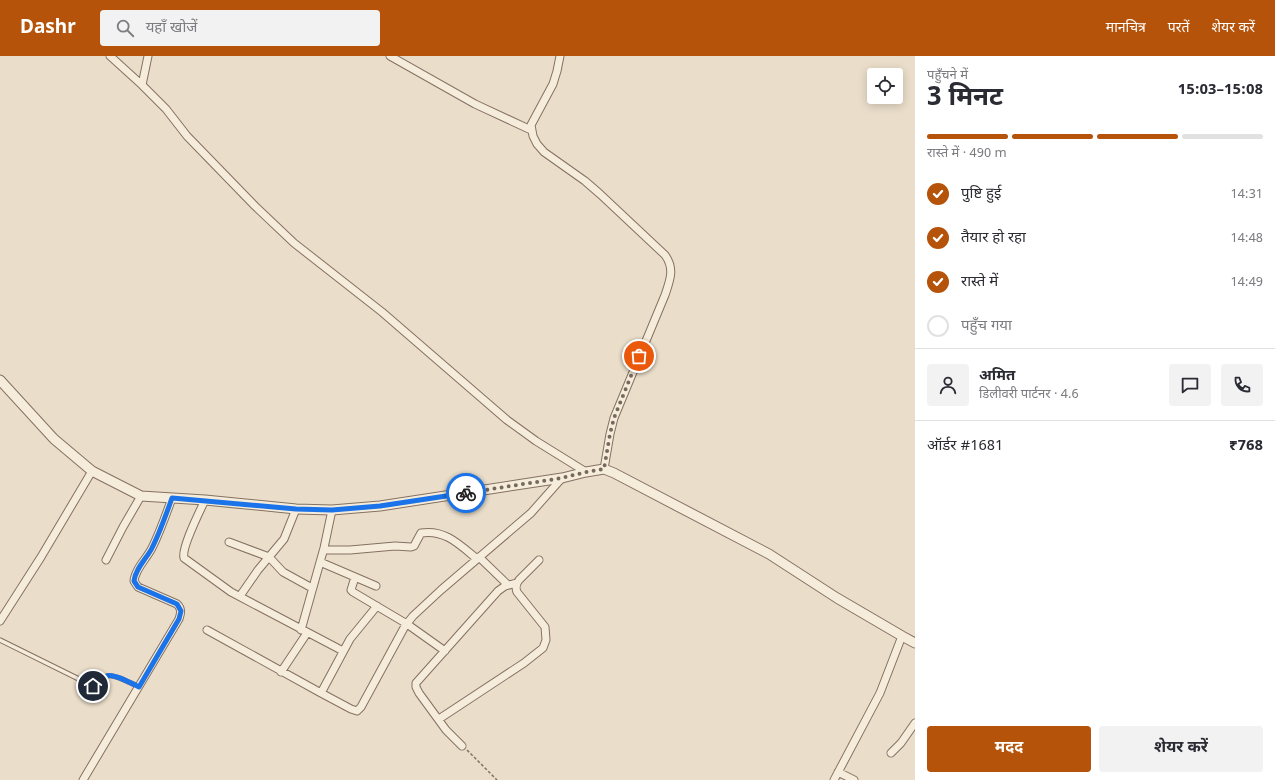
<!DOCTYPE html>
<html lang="hi">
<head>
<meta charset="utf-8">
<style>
	body { margin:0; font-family:Georgia,"Noto Sans Devanagari",serif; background:#f2f2f3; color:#2b2b33; height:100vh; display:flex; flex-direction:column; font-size:15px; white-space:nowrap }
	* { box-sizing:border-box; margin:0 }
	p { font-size:13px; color:#7c7c81 }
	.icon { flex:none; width:22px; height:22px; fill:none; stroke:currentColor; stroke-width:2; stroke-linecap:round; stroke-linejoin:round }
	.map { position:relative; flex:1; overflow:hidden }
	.side { display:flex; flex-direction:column; background:#fff; width:360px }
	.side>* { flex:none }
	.controls { position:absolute; left:867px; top:12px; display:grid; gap:8px }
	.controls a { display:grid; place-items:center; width:36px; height:36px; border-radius:4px; background:#fff; box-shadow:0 2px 10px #0003; font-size:20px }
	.pin { position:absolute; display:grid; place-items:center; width:34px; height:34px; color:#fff; margin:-17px; border:2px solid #fff; border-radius:50%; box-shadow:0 1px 4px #0007 }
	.courier { position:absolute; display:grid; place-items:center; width:40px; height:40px; margin:-20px; border:3px solid #1a73e8; border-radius:50%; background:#fff; color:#222; box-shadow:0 1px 5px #0007 }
	.overview em { font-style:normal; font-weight:700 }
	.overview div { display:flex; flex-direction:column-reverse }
	.overview { display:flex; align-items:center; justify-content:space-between; height:68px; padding:0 12px }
	h1 { font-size:26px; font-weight:700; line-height:30px }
	.bar { display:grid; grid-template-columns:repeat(4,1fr); gap:6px 4px; align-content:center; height:48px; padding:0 12px }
	.bar i { height:5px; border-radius:3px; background:#e1e1e2 }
	.bar .current { background:#b45309 }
	.bar p { grid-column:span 4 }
	.line { display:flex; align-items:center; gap:10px; padding:0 12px; border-top:1px solid #e1e1e2 }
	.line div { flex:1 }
	.round { display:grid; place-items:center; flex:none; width:42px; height:42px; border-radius:4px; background:#f2f2f3 }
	ol { padding:0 12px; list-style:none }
	li { display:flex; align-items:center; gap:12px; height:44px }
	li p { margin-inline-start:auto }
	li .icon { padding:4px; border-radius:50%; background:#b45309; color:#fff; stroke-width:4 }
	li:last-child { color:#7c7c81 }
	li i { width:22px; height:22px; border:2px solid #e1e1e2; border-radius:50% }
	.action { display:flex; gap:8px; margin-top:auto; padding:8px 12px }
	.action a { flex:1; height:46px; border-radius:4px; background:#b45309; color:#fff; font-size:16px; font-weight:700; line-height:46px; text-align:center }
	.action a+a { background:#f2f2f3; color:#2b2b33 }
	header { display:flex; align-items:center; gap:24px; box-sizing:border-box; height:56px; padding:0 20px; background:#b45309; color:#fff }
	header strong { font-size:19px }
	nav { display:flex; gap:22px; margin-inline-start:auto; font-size:14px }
	.search { width:280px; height:36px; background:#f2f2f3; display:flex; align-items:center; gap:10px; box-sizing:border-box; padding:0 14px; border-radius:4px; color:#7c7c81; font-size:15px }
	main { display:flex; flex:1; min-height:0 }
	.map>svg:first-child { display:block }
</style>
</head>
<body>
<header>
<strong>Dashr</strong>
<div class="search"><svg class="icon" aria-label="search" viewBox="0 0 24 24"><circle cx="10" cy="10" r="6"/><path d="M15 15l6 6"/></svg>यहाँ खोजें</div>
<nav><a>मानचित्र</a><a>परतें</a><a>शेयर करें</a></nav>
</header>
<main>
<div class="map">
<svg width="915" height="724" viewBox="0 0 915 724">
	<rect width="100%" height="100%" fill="#eadeca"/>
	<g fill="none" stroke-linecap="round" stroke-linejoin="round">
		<g stroke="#857160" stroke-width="5.5">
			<path id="service" d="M0,584L93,630H98C101,627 104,622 107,620C113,617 133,628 139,631"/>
		</g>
		<g stroke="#857160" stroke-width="9">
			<path id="minor" d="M110,0L142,29
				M148,0L142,29L166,53L187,80L255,150L294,187L382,256L507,364L536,385L586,416
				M390,0L475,48L531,74
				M560,0L557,15L553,28L531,69L533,80L537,88L544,96L585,125L600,138L665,199C675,213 670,224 665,239L614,362L610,378L604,413
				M205,444C200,455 181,492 184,502L231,536L343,595
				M229,486L269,501L283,516L312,532
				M324,494H350L395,490L411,491L414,490L421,477C445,473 460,489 477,503
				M479,501L508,529
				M106,504L123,471L141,440
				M320,506L376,530
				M355,521L351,534L353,536L407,568L445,595
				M240,540L258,514L284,483L296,453
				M0,565L41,501L92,415
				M207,574L321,637L351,653L357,655L361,651L405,570L413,560L441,534L531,457L562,422
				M301,574L324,492L332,454
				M281,616L307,577
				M321,637L350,583L377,550
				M439,663L524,607L543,592L546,584L545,571L517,536C515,531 516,528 519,524L539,504
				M462,690L446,674L419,637L416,631V627L498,535L505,530L517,527
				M891,697L901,687L915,667
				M838,716L854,724
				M83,724L179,563C181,557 182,553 177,548L138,531L134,525C135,513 147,502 152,492C160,476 166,459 172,442
				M834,724L880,637L902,580"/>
		</g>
		<g stroke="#857160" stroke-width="11">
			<path id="tertiary" d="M0,324L54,383L92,415L141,440L205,444L296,453L332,454L380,450L562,422L586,416L604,413L614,417L769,498L837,542L902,580L915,587"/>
		</g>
		<path stroke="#857160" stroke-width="1.5" stroke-dasharray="3 2" stroke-linecap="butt" d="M467,694L497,724"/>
		<use href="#service" stroke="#f6ecdc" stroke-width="3.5"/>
		<use href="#minor" stroke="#f6ecdc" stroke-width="7"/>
		<use href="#tertiary" stroke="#f6ecdc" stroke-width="9"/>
	</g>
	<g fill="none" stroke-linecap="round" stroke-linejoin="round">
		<path stroke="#766a5d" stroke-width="4" stroke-dasharray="0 7.2" d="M466,437L562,422L586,416L604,413L610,378L614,362L639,300"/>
		<path stroke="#1a73e8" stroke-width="5" d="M93,630H98C101,627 104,621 107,620C113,617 133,628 139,631L179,563L181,555L177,548L138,531L134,525C135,513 147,502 152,492C160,476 166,459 172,442L296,453L332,454L380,450L466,437"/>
	</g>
</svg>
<div class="controls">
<a><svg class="icon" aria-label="locate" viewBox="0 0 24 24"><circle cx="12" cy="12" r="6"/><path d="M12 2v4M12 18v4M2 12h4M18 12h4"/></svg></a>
</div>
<div class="pin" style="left:639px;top:300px;background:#ea580c"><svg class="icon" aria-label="bag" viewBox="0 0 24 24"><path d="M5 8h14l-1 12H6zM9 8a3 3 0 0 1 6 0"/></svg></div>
<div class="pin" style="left:93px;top:630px;background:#1f2937"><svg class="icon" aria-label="home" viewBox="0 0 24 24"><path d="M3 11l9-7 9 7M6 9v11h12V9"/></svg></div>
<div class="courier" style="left:466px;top:437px"><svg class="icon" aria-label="bike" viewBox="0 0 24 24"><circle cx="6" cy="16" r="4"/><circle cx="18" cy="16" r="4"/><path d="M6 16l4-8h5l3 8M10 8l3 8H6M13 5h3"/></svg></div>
</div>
<section class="side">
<div class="overview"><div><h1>3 मिनट</h1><p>पहुँचने में</p></div><em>15:03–15:08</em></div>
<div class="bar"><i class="current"></i><i class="current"></i><i class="current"></i><i></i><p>रास्ते में · 490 m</p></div>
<ol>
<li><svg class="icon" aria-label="check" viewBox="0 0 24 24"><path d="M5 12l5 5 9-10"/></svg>पुष्टि हुई<p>14:31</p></li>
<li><svg class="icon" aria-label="check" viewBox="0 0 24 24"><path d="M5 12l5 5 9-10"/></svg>तैयार हो रहा<p>14:48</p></li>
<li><svg class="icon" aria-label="check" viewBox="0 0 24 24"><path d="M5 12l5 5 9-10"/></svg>रास्ते में<p>14:49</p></li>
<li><i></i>पहुँच गया</li>
</ol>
<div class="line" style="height:72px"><a class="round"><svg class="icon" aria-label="person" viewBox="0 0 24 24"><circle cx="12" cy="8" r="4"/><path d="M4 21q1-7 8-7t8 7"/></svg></a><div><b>अमित</b><p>डिलीवरी पार्टनर · 4.6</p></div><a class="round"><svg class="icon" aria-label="chat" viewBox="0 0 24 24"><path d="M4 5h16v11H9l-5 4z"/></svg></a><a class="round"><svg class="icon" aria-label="phone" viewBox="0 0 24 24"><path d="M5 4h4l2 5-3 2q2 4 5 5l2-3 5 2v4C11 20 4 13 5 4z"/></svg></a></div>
<div class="line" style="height:52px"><div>ऑर्डर #1681</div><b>₹768</b></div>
<div class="action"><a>मदद</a><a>शेयर करें</a></div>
</section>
</main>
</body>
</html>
